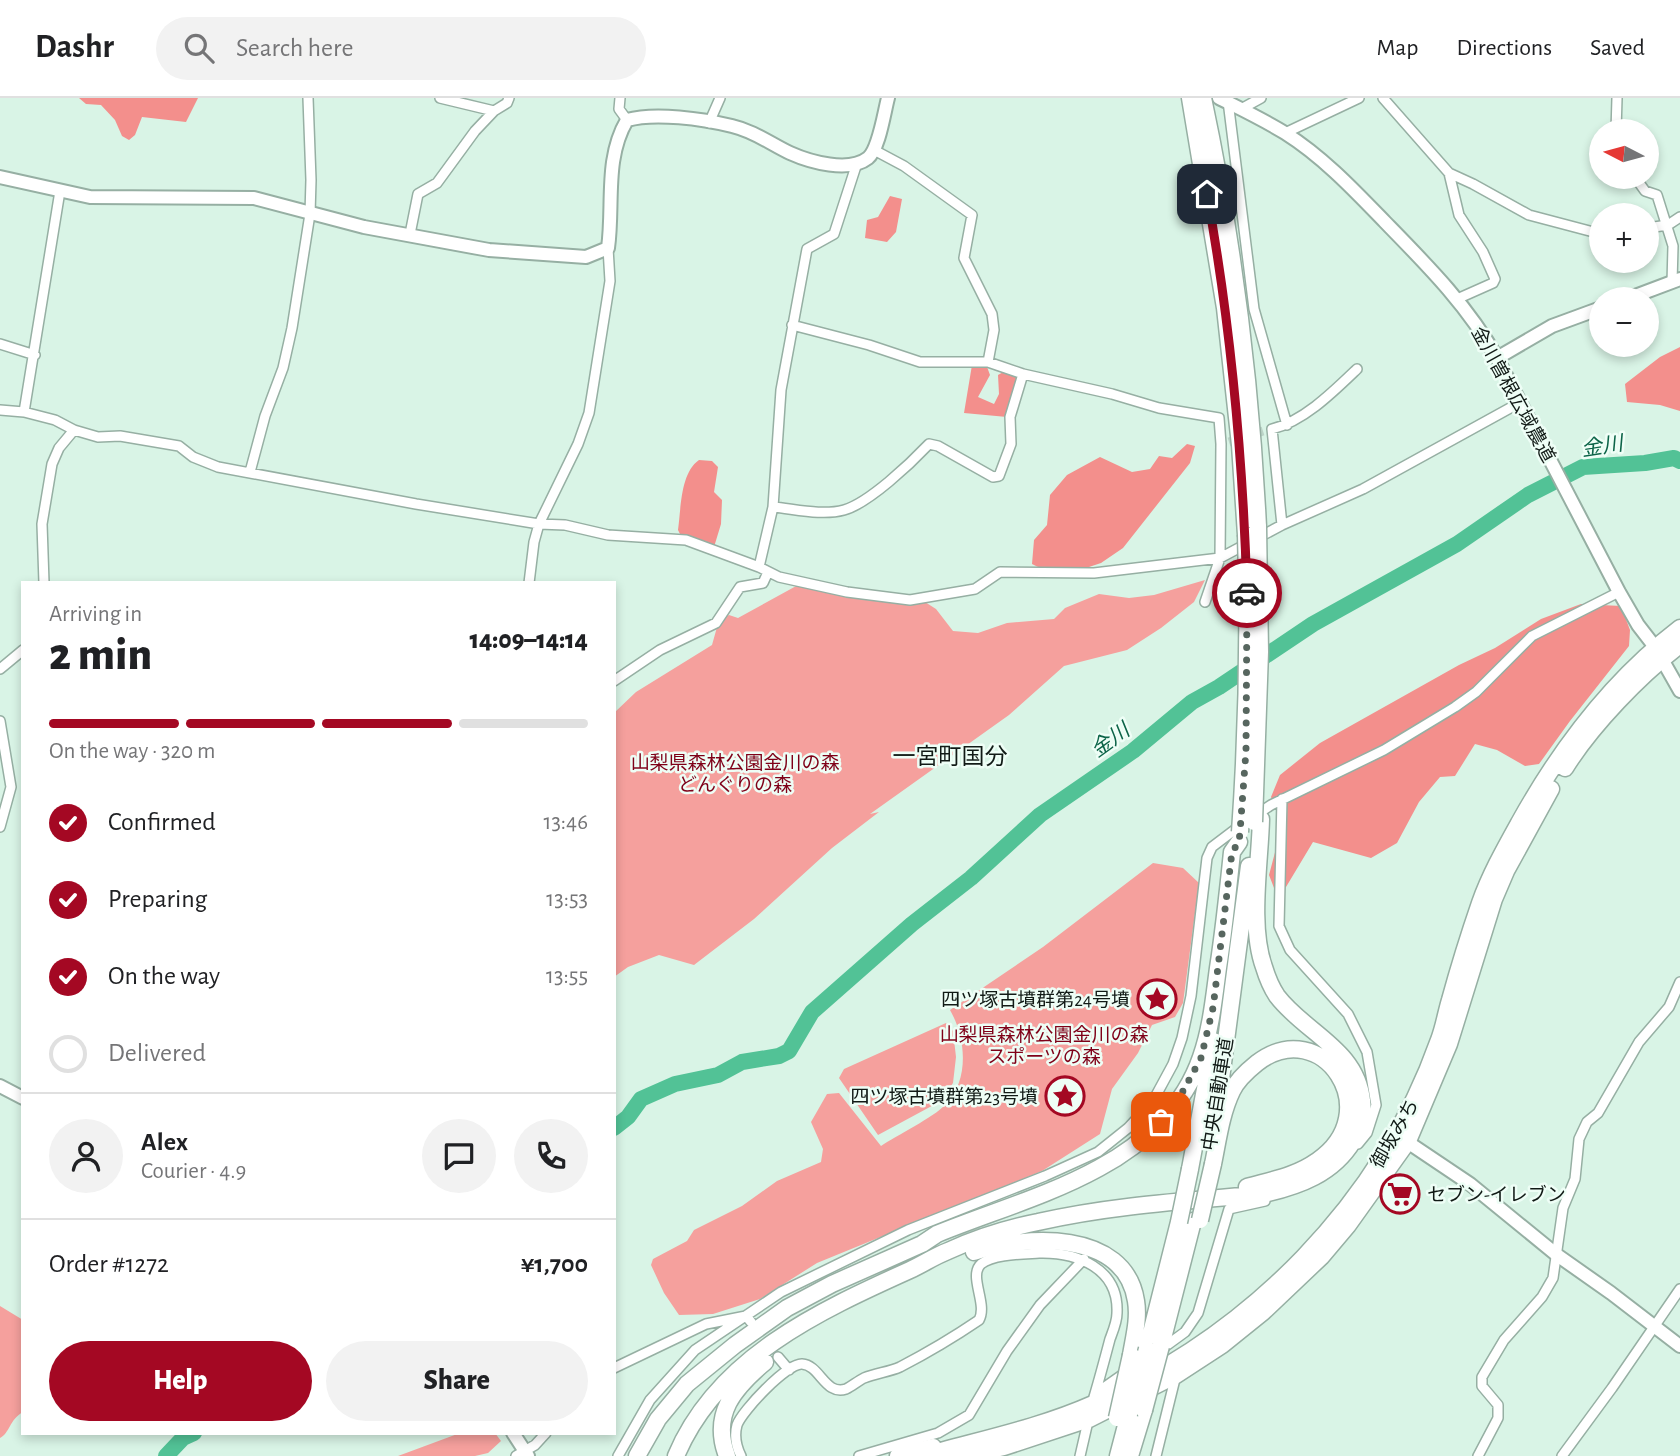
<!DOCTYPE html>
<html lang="en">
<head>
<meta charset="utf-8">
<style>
	body { margin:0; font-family:"Alegreya Sans","Noto Sans JP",sans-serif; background:#f2f2f2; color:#202124; height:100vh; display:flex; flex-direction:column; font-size:26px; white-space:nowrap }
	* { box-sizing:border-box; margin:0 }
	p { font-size:23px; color:#757577 }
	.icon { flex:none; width:38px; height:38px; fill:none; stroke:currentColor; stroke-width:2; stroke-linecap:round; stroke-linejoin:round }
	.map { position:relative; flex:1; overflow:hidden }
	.details { position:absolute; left:21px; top:483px; width:595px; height:854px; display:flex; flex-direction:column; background:#fff; border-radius:0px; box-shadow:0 4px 10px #0003 }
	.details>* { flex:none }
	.needle { width:46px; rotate:276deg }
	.fabs { position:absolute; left:1589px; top:21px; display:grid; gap:14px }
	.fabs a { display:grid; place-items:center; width:70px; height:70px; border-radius:50%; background:#fff; box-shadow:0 4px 10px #0003; font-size:35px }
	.pin { position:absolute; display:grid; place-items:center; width:60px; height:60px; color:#fff; margin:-30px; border-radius:14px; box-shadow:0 4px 10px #0006 }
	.courier { position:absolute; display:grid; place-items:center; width:70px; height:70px; margin:-35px; border:5px solid #a40823; border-radius:50%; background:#fff; color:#222; box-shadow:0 2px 9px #0007 }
	.head em { font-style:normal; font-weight:800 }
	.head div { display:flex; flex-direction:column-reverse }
	.head { display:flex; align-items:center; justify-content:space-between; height:119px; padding:0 28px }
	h1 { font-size:46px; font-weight:800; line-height:52px }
	.bar { display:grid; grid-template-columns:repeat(4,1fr); gap:10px 7px; align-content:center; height:84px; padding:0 28px }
	.bar i { height:9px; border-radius:5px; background:#e0e0e0 }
	.bar .active { background:#a40823 }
	.bar p { grid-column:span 4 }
	.line { display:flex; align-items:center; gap:18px; padding:0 28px; border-top:2px solid #e0e0e0 }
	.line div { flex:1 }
	.round { display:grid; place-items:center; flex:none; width:74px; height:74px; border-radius:37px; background:#f2f2f2 }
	ol { padding:0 28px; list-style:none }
	li { display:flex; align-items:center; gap:21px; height:77px }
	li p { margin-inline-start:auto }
	li .icon { padding:7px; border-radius:50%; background:#a40823; color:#fff; stroke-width:4 }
	li:last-child { color:#757577 }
	li i { width:38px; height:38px; border:4px solid #e0e0e0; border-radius:50% }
	.action { display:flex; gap:14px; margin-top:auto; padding:14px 28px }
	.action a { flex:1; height:80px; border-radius:42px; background:#a40823; color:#fff; font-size:28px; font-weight:800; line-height:80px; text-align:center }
	.action a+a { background:#f2f2f2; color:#202124 }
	header { display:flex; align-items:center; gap:42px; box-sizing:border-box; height:98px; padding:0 35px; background:#fff; border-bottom:2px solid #e0e0e0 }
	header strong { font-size:33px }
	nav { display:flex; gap:38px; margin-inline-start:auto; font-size:24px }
	.search { width:490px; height:63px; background:#f2f2f2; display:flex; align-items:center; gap:18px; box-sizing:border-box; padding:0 24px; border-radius:38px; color:#757577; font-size:26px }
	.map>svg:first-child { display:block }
</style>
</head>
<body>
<header>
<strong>Dashr</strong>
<div class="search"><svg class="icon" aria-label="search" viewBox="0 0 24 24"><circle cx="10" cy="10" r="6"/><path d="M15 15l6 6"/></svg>Search here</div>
<nav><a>Map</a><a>Directions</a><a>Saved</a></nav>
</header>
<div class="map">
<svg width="1680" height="1358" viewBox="0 0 1680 1358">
	<rect width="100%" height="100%" fill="#d9f4e6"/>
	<path fill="#f5a09d" d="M1205,482L1194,504L1161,530L1127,552L1064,568L1009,617L870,716L879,714L832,750L754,821L694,867L659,857L628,869L614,879V615L636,594L712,547L719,522L729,517L738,520L798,487L842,488L862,499L925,504L936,511L953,533L978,535L1007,525L1054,521L1065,510L1099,496L1129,500L1154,497Z
		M1153,765L1183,770L1199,785L1183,905L1175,919L1152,927L1138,955L1112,991L1100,1036L1042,1073L817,1165L760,1201L713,1216L679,1217L664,1195L651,1167L653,1161L687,1143L694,1132L742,1108L777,1083L821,1064L823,1051L811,1024L827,996L839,995L881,1048C896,1038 934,1019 945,1007C970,982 966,940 950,912L1043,849Z
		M946,925L953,933L956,959L953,985L941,1003L878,1037L839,980L844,971Z
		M0,1208L23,1222V1314C9,1322 10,1335 0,1340Z
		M460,1335H495L501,1343L488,1355L475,1358H398Z"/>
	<path fill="#f38f8c" d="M79,0H198L186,24L142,19L135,37L129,42L122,38L115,22L101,7L86,6Z
		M890,98L902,101L896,134L887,144L865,140L867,122L878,119Z
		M1680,249V313L1660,307L1627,304L1625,286L1660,259Z
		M986,266L990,277L978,299L994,306L999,296L998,277L1005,273L1016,276L1017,285L1007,319L964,315L972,267Z
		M1187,346L1195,348L1190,365L1123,450L1101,465L1083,471L1040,470L1032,466L1034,442L1047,427L1050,397L1067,377L1100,359L1132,374L1150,371L1159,358L1172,360Z
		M699,362L712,363L718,369L714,394L722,402L721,426L714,449L681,438L678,432C681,412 680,375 699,362Z
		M1581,506L1621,508L1630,532L1629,548L1570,623L1539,666L1525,668L1497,652L1475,646L1455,678L1440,679L1419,704L1397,745L1371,760L1313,744L1286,789L1274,790L1269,777L1282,728L1271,699L1280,677L1320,645L1459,567L1495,550L1541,521Z"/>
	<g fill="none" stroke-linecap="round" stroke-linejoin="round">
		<path stroke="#52c296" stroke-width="16" d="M614,1030L628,1019L641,1001L675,986L718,977L742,964L779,958L789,953L812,914L912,826L971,780L1040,717L1133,653L1192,604L1219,589L1313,526L1457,446L1528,397L1583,369L1645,365L1674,360L1680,363
			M166,1358L183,1340L194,1335"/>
		<path stroke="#bbd3c7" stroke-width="9" stroke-dasharray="9 4.5" stroke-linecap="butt" d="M1229,344L1263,333"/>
		<g stroke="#96afa3" stroke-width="12">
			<path id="street" d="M440,0L494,13
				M620,0L619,11L627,22
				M1383,0L1449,75L1459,117L1483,154L1495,181L1493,185L1457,201
				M1228,3L1254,211L1287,327
				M1241,11L1261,0
				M709,25L720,0
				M1616,33L1617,0
				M1285,35L1359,0
				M874,52L904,68L972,117L964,160L992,216L994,232L988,264
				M1449,75L1473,86L1529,117L1601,136
				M1635,79L1645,93L1657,97L1673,148L1672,185
				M1647,130L1668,127L1680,119
				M410,136L418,96L437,85L475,33L494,13L507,5L509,0
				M792,227L869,247L920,264H988L1023,276L1112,296L1159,310L1219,320L1221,346L1220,460L1205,504
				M0,246L35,257
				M0,312L24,314L55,322L74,332L98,339L120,338L179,348L193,359L218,369L416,406L539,426L565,427L608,437L686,442L759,469L779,479L847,494L910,502L975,491L1000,474L1094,475L1220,460L1282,427L1363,391L1521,304
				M24,314L60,93
				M250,374L265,318L283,270L292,230L310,116L311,82L308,0
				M773,409C795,411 822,418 844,412C869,405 911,365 929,346L938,348L993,379L999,378L1011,346L1010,319L1023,276
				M1282,427L1272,331C1304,323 1333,294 1357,271
				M759,469L773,409L781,292L807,151L834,136L857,65
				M44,485L42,426L52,366L59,350L74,332
				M529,485L534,444L539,426L578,346L589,315L610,183L608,150
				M0,571L23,552
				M614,583L660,552L716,525L740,489L763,485L768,474
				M0,623L11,689L0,729
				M1282,701L1279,828L1290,852L1348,916L1367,954L1376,1007L1367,1035L1358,1046
				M1253,719L1271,707L1384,652L1455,609L1476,594L1532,538L1619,494
				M1163,1250L1185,1234L1198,1215L1229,1111L1265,1103
				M778,1259L789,1272
				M614,1270L706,1226L746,1218L751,1224
				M1095,1296L1125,1275
				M516,1358L535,1347L546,1335
				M618,1358L650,1302L695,1252L781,1194L908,1132L1045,1078L1098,1054L1128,1030L1153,1003L1173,966L1182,940L1191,898L1207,760L1212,749L1241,727
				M741,1358C736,1348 734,1338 737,1327C742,1313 787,1265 802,1266C820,1267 825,1298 846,1291C852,1288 858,1283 864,1280C876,1275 889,1274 900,1269C927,1255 954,1239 979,1222C988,1206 968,1178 981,1166C993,1156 1024,1156 1039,1155C1077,1154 1119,1170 1117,1215C1117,1224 1113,1233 1110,1241C1105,1260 1100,1279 1094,1299
				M859,1358L938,1335L969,1317L1007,1253L1040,1207L1084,1161
				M1080,1358L1089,1319
				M1156,1358L1176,1277
				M1478,1358L1498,1320V1307L1482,1288V1279L1504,1242L1542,1199L1553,1180L1563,1110L1575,1081L1579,1041L1587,1024L1598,1015L1639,944L1669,909L1680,884
				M1562,1358L1612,1290L1680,1191"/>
		</g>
		<g stroke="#96afa3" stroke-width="16">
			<path id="secondary" d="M1219,0C1241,11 1264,22 1285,35C1323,59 1354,92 1385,124C1427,167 1468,208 1497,260L1619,494L1638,527L1655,549L1680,593
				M0,79L90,99L254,100L364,129L489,152L586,159L608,150C614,107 604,61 627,22C655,14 703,21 732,28C754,33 771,46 790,55C810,64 849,75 868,60C879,51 884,15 888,0
				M1627,201L1680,181
				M1497,260L1552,228L1601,210
				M0,988L23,1000
				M1400,1039L1470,1086L1557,1157L1611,1195L1680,1248
				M513,1335L528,1358"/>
		</g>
		<g stroke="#96afa3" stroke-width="19">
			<path id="highway" d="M1190,0L1225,210L1240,347L1246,437
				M1203,0C1233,141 1251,285 1258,429
				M1565,670C1591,628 1641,576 1680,547
				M1214,1023L1220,988L1249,768
				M1213,1066C1218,1042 1221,1016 1232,993C1237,982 1247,973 1257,965C1322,915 1389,1014 1317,1063C1296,1078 1272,1082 1247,1089
				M1190,1071L1214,943
				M974,1154C1025,1137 1125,1131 1136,1203C1139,1221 1134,1239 1131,1257
				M1161,1248L1193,1123
				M1147,1251L1179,1124
				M637,1358L658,1321L687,1286L735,1247L787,1210L832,1186L922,1146L937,1136C991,1114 1048,1098 1099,1070C1144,1046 1184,1009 1201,959C1211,931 1214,900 1218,870C1224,832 1228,793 1232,754L1239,744
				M676,1358C717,1260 819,1213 910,1172C923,1166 935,1158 948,1153C976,1140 1008,1130 1038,1124C1113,1107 1188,1103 1264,1096C1299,1088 1333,1076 1353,1043C1360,1032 1364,1016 1362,1003C1357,951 1305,935 1277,898C1271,889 1267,879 1264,869C1249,828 1260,764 1261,721
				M727,1358C711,1316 734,1290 765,1264
				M898,1358L933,1349
				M923,1358C979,1342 1039,1330 1093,1306C1251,1236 1381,1106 1439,942C1444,929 1446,915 1450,902C1459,869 1469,837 1480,805C1490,777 1504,752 1519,725C1560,651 1612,582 1680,530
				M963,1358L1004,1349L1089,1321L1176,1277L1222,1247L1263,1214L1321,1159L1348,1127L1408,1043L1449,946L1494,801L1506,773L1551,691
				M1118,1358L1129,1316
				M1130,1358L1144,1312"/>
		</g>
		<use href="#street" stroke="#fff" stroke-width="9"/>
		<use href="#secondary" stroke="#fff" stroke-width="12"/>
		<use href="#highway" stroke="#fff" stroke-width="16"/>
		<g stroke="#96afa3" stroke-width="19" stroke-linecap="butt">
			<path id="highway-bridge" d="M1254,724L1260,554L1258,429
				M1240,734C1247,634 1249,536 1246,437
				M1200,1122L1213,1066
				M1179,1124L1190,1071
				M1144,1312L1161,1248
				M1129,1316L1147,1251
				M1117,1320L1131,1257"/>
		</g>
		<use href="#highway-bridge" stroke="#fff" stroke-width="16"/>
	</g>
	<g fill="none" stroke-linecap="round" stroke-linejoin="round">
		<path stroke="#57665f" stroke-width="7" stroke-dasharray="0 12.6" d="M1161,1024L1177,1004L1201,960L1213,910L1232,754L1239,744L1240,734L1246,653L1247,495"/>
		<path stroke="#a40823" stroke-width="9" d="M1207,96C1231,228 1243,361 1247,495"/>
	</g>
	<defs>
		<g id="sight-ring" transform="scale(2.0125)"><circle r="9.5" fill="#eefef6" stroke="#a40823" stroke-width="1.5"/><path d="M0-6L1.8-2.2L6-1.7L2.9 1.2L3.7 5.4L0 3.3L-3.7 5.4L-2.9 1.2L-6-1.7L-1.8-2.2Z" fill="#a40823"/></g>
		<g id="supermarket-ring" transform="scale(2.0125)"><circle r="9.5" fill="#eefef6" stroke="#a40823" stroke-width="1.5"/><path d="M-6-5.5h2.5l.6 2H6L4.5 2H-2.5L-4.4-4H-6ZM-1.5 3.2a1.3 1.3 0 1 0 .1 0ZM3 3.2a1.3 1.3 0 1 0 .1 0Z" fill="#a40823"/></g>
	</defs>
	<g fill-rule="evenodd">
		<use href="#sight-ring" x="1157" y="901"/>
		<use href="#sight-ring" x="1065" y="998"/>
		<use href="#supermarket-ring" x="1400" y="1096"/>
	</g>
	<g text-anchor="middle" stroke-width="5" stroke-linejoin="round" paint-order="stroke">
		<g font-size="19" fill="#111a16" stroke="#eefef6">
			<text transform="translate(1514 296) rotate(61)" y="7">金川曽根広域農道</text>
			<text transform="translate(1217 996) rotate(-81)" y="7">中央自動車道</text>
			<text transform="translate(1394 1035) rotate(-60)" y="7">御坂みち</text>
		</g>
		<g font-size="19" fill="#7f0118" stroke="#eefef6">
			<text x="735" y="671">山梨県森林公園金川の森<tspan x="735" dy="22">どんぐりの森</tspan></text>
			<text x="1044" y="943">山梨県森林公園金川の森<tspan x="1044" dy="22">スポーツの森</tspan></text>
		</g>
		<g font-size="19" fill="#111a16" stroke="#eefef6" text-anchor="end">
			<text x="1130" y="908">四ツ塚古墳群第24号墳</text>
			<text x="1038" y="1005">四ツ塚古墳群第23号墳</text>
			<text x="1427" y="1103" text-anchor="start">セブン-イレブン</text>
		</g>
		<g font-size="21" font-style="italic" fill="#0c6448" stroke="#eefef6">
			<text transform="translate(1602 348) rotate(-9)" y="7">金川</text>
			<text transform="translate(1110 642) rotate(-36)" y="7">金川</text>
		</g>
		<g font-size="23" fill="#111a16" stroke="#eefef6">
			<text x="950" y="666">一宮町国分</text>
		</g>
	</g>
</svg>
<div class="fabs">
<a><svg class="needle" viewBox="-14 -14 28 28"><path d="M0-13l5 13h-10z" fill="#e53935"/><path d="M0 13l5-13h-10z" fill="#757577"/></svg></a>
<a>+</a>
<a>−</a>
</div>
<div class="pin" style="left:1161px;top:1024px;background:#ea580c"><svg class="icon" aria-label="bag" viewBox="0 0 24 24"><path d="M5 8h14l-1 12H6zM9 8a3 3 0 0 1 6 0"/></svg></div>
<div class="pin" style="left:1207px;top:96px;background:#1f2937"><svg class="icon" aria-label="home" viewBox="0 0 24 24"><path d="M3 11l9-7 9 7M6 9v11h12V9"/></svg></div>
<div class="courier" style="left:1247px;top:495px"><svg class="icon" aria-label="car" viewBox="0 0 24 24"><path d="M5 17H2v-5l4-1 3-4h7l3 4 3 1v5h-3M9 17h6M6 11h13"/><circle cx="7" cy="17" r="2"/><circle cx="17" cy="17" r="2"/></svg></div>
<section class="details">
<div class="head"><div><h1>2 min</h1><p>Arriving in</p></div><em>14:09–14:14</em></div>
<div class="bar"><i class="active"></i><i class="active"></i><i class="active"></i><i></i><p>On the way · 320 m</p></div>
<ol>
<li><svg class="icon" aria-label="check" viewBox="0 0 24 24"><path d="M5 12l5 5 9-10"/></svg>Confirmed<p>13:46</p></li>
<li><svg class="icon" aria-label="check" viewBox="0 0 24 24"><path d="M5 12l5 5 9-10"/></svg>Preparing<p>13:53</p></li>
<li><svg class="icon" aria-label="check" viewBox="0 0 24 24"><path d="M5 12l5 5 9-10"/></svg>On the way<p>13:55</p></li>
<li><i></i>Delivered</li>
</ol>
<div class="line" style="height:126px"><a class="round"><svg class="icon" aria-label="person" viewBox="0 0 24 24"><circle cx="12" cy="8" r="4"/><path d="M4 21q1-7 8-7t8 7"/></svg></a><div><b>Alex</b><p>Courier · 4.9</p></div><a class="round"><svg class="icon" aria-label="chat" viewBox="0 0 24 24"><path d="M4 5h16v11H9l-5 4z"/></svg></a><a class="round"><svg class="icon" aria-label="phone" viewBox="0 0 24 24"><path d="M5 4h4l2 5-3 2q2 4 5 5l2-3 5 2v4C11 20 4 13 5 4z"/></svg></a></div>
<div class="line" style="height:91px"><div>Order #1272</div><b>¥1,700</b></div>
<div class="action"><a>Help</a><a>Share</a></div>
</section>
</div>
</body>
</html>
